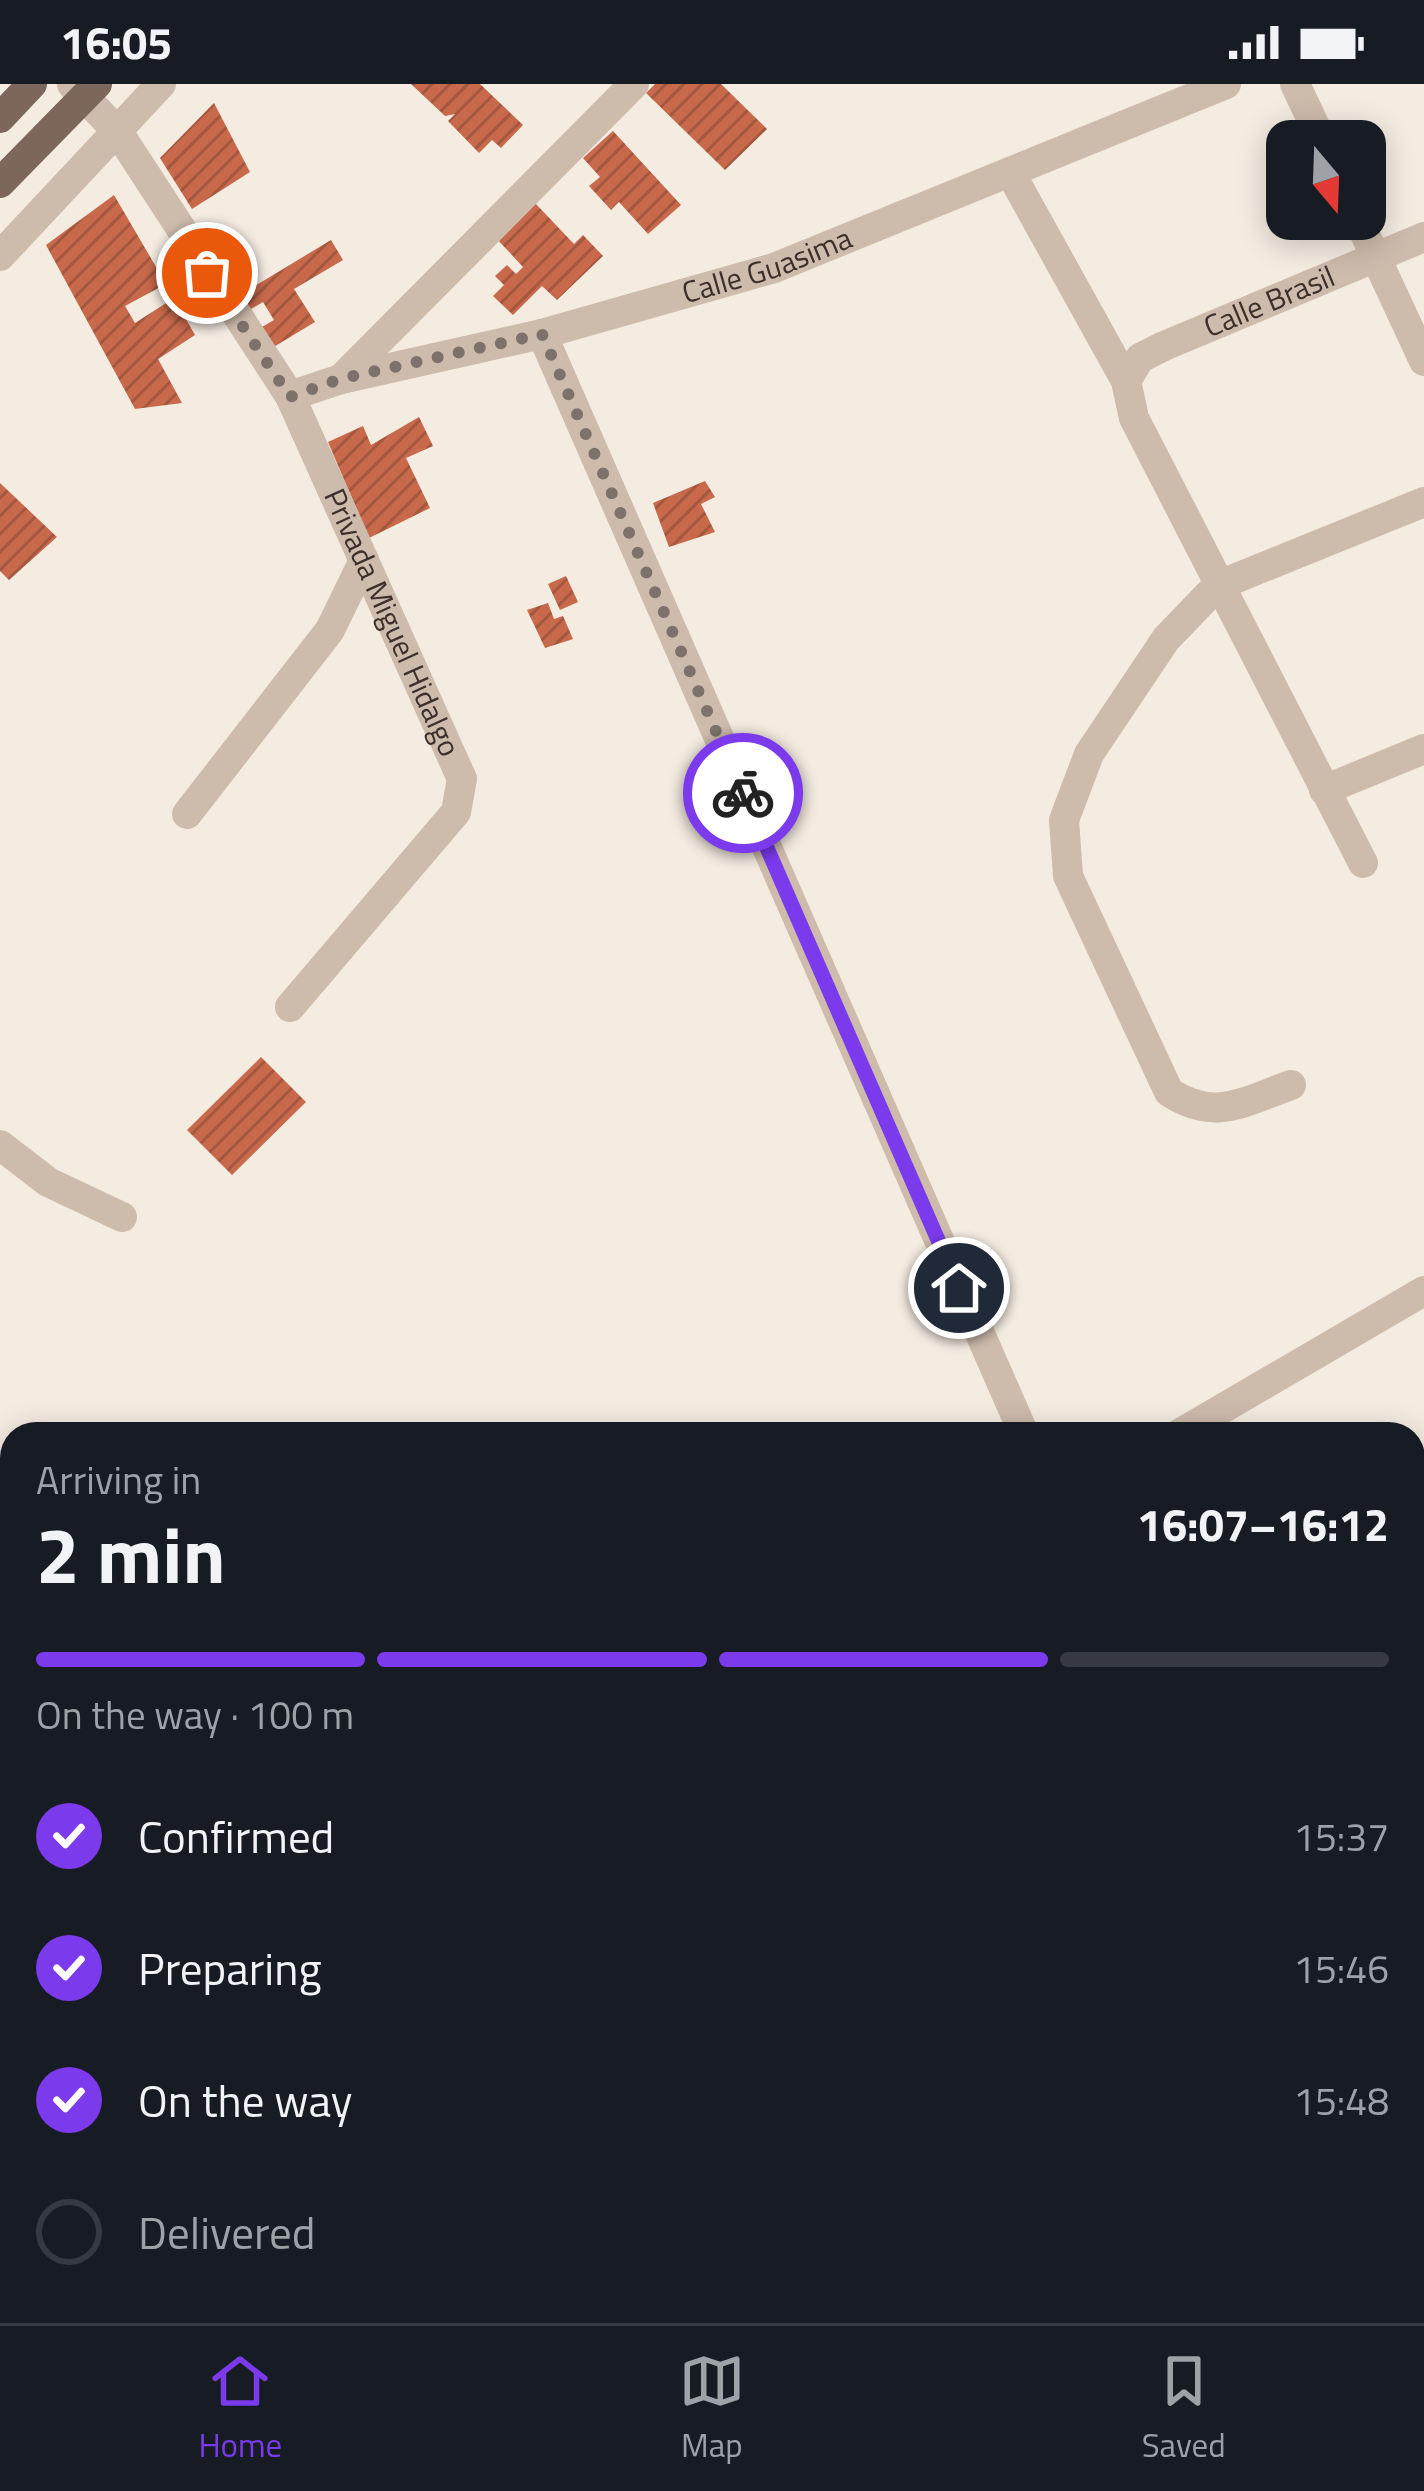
<!DOCTYPE html>
<html lang="en">
<head>
<meta charset="utf-8">
<style>
	body { margin:0; font-family:"Titillium Web",sans-serif; background:#242831; color:#f1f3f6; height:100vh; display:flex; flex-direction:column; font-size:45px; white-space:nowrap }
	* { box-sizing:border-box; margin:0 }
	p { font-size:39px; color:#9ea1a6 }
	.icon { flex:none; width:66px; height:66px; fill:none; stroke:currentColor; stroke-width:2; stroke-linecap:round; stroke-linejoin:round }
	.map { position:relative; flex:1; overflow:hidden }
	.panel { position:absolute; left:0px; top:1338px; width:1425px; height:903px; display:flex; flex-direction:column; background:#171b24; border-radius:36px 36px 0 0; box-shadow:0 6px 30px #0003 }
	.panel>* { flex:none }
	.needle { width:78px; rotate:161deg }
	.buttons { position:absolute; left:1266px; top:36px; display:grid; gap:24px }
	.buttons a { display:grid; place-items:center; width:120px; height:120px; border-radius:24px; background:#171b24; box-shadow:0 6px 30px #0003; font-size:60px }
	.pin { position:absolute; display:grid; place-items:center; width:102px; height:102px; color:#fff; margin:-51px; border:6px solid #fff; border-radius:50%; box-shadow:0 3px 12px #0007 }
	.courier { position:absolute; display:grid; place-items:center; width:120px; height:120px; margin:-60px; border:9px solid #7c3aed; border-radius:50%; background:#fff; color:#222; box-shadow:0 3px 15px #0007 }
	.summary em { font-style:normal; font-weight:700 }
	.summary div { display:flex; flex-direction:column-reverse }
	.summary { display:flex; align-items:center; justify-content:space-between; height:204px; padding:0 36px }
	h1 { font-size:78px; font-weight:700; line-height:90px }
	.bar { display:grid; grid-template-columns:repeat(4,1fr); gap:18px 12px; align-content:center; height:144px; padding:0 36px }
	.bar i { height:15px; border-radius:9px; background:#363941 }
	.bar .active { background:#7c3aed }
	.bar p { grid-column:span 4 }
	ol { padding:0 36px; list-style:none }
	li { display:flex; align-items:center; gap:36px; height:132px }
	li p { margin-inline-start:auto }
	li .icon { padding:12px; border-radius:50%; background:#7c3aed; color:#fff; stroke-width:4 }
	li:last-child { color:#9ea1a6 }
	li i { width:66px; height:66px; border:6px solid #363941; border-radius:50% }
	.status { display:flex; justify-content:space-between; align-items:center; height:84px; padding:0 60px; background:#171b24; direction:ltr }
	.status svg { height:33px; fill:currentColor }
	.tabs { display:flex; justify-content:space-around; align-items:center; height:168px; border-top:3px solid #363941; background:#171b24; font-size:33px; color:#9ea1a6 }
	.tabs a { display:grid; justify-items:center; gap:6px }
	.tabs .active { color:#7c3aed }
	.map>svg:first-child { display:block }
</style>
</head>
<body>
<div class="status"><b>16:05</b><svg viewBox="0 0 49 12"><path d="M0 12V9h3v3zM5 12V6h3v6zM10 12V3h3v9zM15 12V0h3v12zM26 1h20v11H26zM47 4h2v5h-2z"/></svg></div>
<div class="map">
<svg width="1424" height="2239" viewBox="0 0 1424 2239">
	<defs>
		<pattern id="building-hatch" width="6" height="6" patternUnits="userSpaceOnUse" patternTransform="scale(3)"><rect width="6" height="6" fill="#c8694b"/><path d="M-1 1l2-2M0 6l6-6M5 7l2-2" fill="none" stroke="#a4573f"/></pattern>
	</defs>
	<rect width="100%" height="100%" fill="#f4ebe1"/>
	<path fill="url(#building-hatch)" d="M411,0H480L523,41L501,64L492,56L479,69L448,37L455,30L445,32Z
		M655,0H721L767,45L725,86L646,9Z
		M214,19L250,88L192,125L160,74Z
		M613,47L681,121L648,150L619,118L611,126L589,102L600,93L583,74Z
		M114,111L166,200L125,222L135,239L174,214L195,251L158,275L182,319L135,325L46,161Z
		M535,119L574,160L583,151L603,172L557,216L542,202L513,231L493,212L504,201L495,192L507,181L516,190L523,183L497,155Z
		M331,156L343,176L294,205L315,238L267,267L255,247L274,236L263,218L249,226L240,211Z
		M419,333L433,362L406,374L430,424L369,454L328,358L363,342L371,361Z
		M705,397L715,413L701,420L715,448L669,463L653,419Z
		M0,399L57,453L9,496L0,487Z
		M566,492L578,518L560,526L548,500Z
		M548,519L554,535L563,532L573,555L545,564L527,526Z
		M261,973L306,1018L232,1091L187,1046Z
		M1047,2229H1079L1060,2239H1052Z"/>
	<g fill="none" stroke-linecap="round" stroke-linejoin="round">
		<g stroke="#cdbbac" stroke-width="30">
			<path id="s1" d="M72,0L118,48L290,312L462,695L456,728L290,923"/>
			<path d="M1295,0L1322,57"/>
			<path d="M1010,88L1126,297L1134,334L1363,779"/>
			<path d="M1358,135L1424,277"/>
			<path d="M0,172L161,0"/>
			<path d="M542,250L1024,1350"/>
			<path d="M341,295L634,0"/>
			<path id="s2" d="M1126,297L1140,274L1164,262L1424,153"/>
			<path id="s3" d="M290,312L341,295L542,250L774,184L1226,0"/>
			<path d="M1324,706L1424,665"/>
			<path d="M187,730L330,546L364,476"/>
			<path d="M1291,1001C1243,1018 1215,1038 1169,1008L1068,792L1064,736L1089,670L1166,555L1217,502L1424,418"/>
			<path d="M0,1061L48,1098L122,1133"/>
			<path d="M1179,1350L1424,1207"/>
			<path d="M1413,1555L1424,1548"/>
			<path d="M0,1654L12,1656"/>
			<path d="M1413,1709L1424,1731"/>
			<path d="M1413,1868L1424,1857"/>
			<path d="M0,2206H12"/>
			<path d="M47,2239V2229"/>
			<path d="M282,2239V2229"/>
		</g>
		<path stroke="#7d675c" stroke-width="30" d="M0,34L32,0
			M0,99L97,0"/>
	</g>
	<g fill="none" stroke-linecap="round" stroke-linejoin="round">
		<path stroke="#7c716b" stroke-width="12" stroke-dasharray="0 21.6" d="M207,189L290,313L340,295L542,250L743,709"/>
		<path stroke="#7c3aed" stroke-width="15" d="M743,709L959,1204"/>
	</g>
	<g text-anchor="middle" stroke-width="9" stroke-linejoin="round" paint-order="stroke">
		<g font-size="30" fill="#3b302b" stroke="#fbf5ee">
			<text dy="10" stroke="none"><textPath href="#s3" startOffset="495">Calle Guasima</textPath></text>
			<text dy="10" stroke="none"><textPath href="#s2" startOffset="168">Calle Brasil</textPath></text>
			<text dy="10" stroke="none"><textPath href="#s1" startOffset="630">Privada Miguel Hidalgo</textPath></text>
		</g>
	</g>
</svg>
<div class="buttons">
<a><svg class="needle" viewBox="-14 -14 28 28"><path d="M0-13l5 13h-10z" fill="#e53935"/><path d="M0 13l5-13h-10z" fill="#9ea1a6"/></svg></a>
</div>
<div class="pin" style="left:207px;top:189px;background:#ea580c"><svg class="icon" aria-label="bag" viewBox="0 0 24 24"><path d="M5 8h14l-1 12H6zM9 8a3 3 0 0 1 6 0"/></svg></div>
<div class="pin" style="left:959px;top:1204px;background:#1f2937"><svg class="icon" aria-label="home" viewBox="0 0 24 24"><path d="M3 11l9-7 9 7M6 9v11h12V9"/></svg></div>
<div class="courier" style="left:743px;top:709px"><svg class="icon" aria-label="bike" viewBox="0 0 24 24"><circle cx="6" cy="16" r="4"/><circle cx="18" cy="16" r="4"/><path d="M6 16l4-8h5l3 8M10 8l3 8H6M13 5h3"/></svg></div>
<section class="panel">
<div class="summary"><div><h1>2 min</h1><p>Arriving in</p></div><em>16:07–16:12</em></div>
<div class="bar"><i class="active"></i><i class="active"></i><i class="active"></i><i></i><p>On the way · 100 m</p></div>
<ol>
<li><svg class="icon" aria-label="check" viewBox="0 0 24 24"><path d="M5 12l5 5 9-10"/></svg>Confirmed<p>15:37</p></li>
<li><svg class="icon" aria-label="check" viewBox="0 0 24 24"><path d="M5 12l5 5 9-10"/></svg>Preparing<p>15:46</p></li>
<li><svg class="icon" aria-label="check" viewBox="0 0 24 24"><path d="M5 12l5 5 9-10"/></svg>On the way<p>15:48</p></li>
<li><i></i>Delivered</li>
</ol>
</section>
</div>
<nav class="tabs">
<a class="active"><svg class="icon" aria-label="home" viewBox="0 0 24 24"><path d="M3 11l9-7 9 7M6 9v11h12V9"/></svg>Home</a>
<a><svg class="icon" aria-label="map" viewBox="0 0 24 24"><path d="M3 6l6-2 6 2 6-2v14l-6 2-6-2-6 2zM9 4v14M15 6v14"/></svg>Map</a>
<a><svg class="icon" aria-label="saved" viewBox="0 0 24 24"><path d="M7 4h10v16l-5-4-5 4z"/></svg>Saved</a>
</nav>
</body>
</html>
